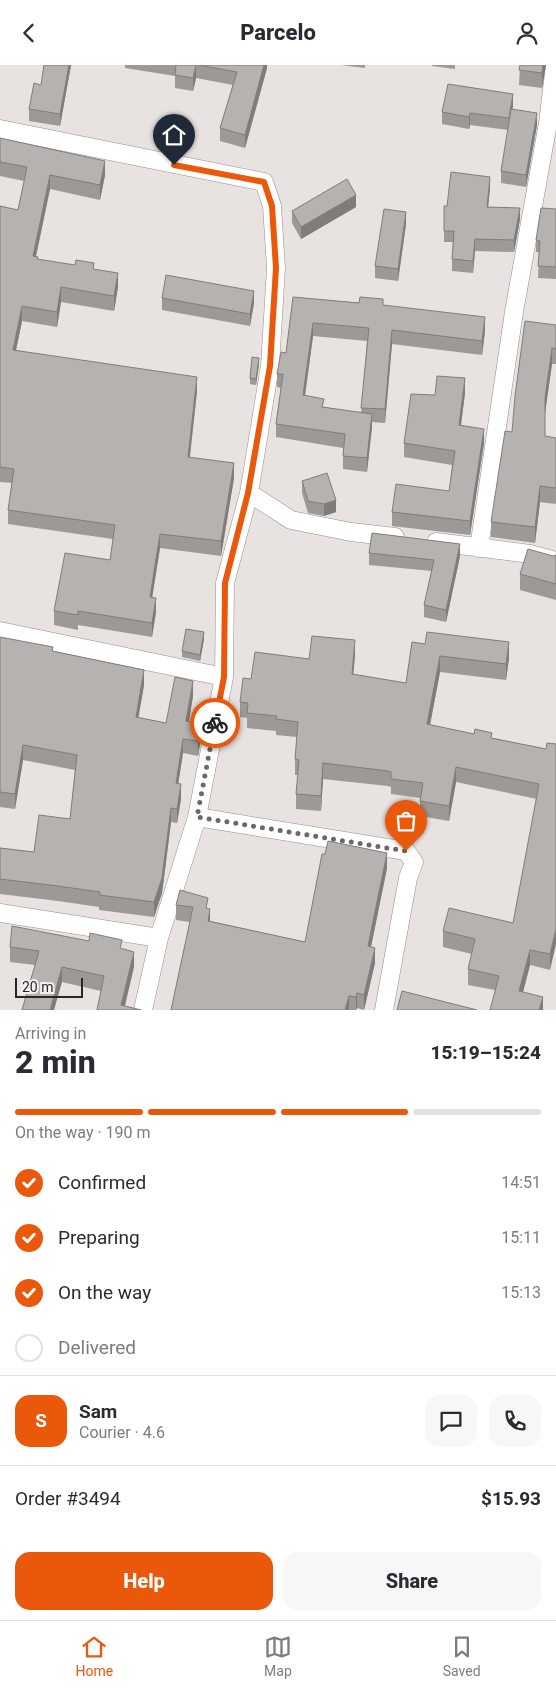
<!DOCTYPE html>
<html lang="en">
<head>
<meta charset="utf-8">
<style>
	body { margin:0; font-family:Roboto,sans-serif; background:#f7f7f7; color:#2b2b33; height:100vh; display:flex; flex-direction:column; font-size:19px; white-space:nowrap }
	* { box-sizing:border-box; margin:0 }
	p { font-size:16px; color:#7c7c81 }
	.icon { flex:none; width:28px; height:28px; fill:none; stroke:currentColor; stroke-width:2; stroke-linecap:round; stroke-linejoin:round }
	.map { position:relative; height:945px; overflow:hidden }
	.details { display:flex; flex-direction:column; background:#fff; flex:1 }
	.details>* { flex:none }
	.scale { position:absolute; left:15px; bottom:12px; width:68px; box-sizing:border-box; padding-left:5px; border:2px solid #292726; border-top:0; font-size:14px; line-height:18px; white-space:nowrap; color:#292726; -webkit-text-stroke:4px #f5efed; paint-order:stroke }
	.pin { position:absolute; display:grid; place-items:center; width:42px; height:42px; color:#fff; margin:-51px -21px; border-radius:50% 50% 50% 0; rotate:-45deg; box-shadow:0 0 5px #0007 }
	.pin .icon { rotate:45deg }
	.courier { position:absolute; display:grid; place-items:center; width:50px; height:50px; margin:-25px; border:4px solid #ea580c; border-radius:50%; background:#fff; color:#222; box-shadow:0 1px 6px #0007 }
	.headline em { font-style:normal; font-weight:800 }
	.headline div { display:flex; flex-direction:column-reverse }
	.headline { display:flex; align-items:center; justify-content:space-between; height:85px; padding:0 15px }
	h1 { font-size:32px; font-weight:800; line-height:38px }
	.bar { display:grid; grid-template-columns:repeat(4,1fr); gap:8px 5px; align-content:center; height:60px; padding:0 15px }
	.bar i { height:6px; border-radius:4px; background:#e1e1e2 }
	.bar .selected { background:#ea580c }
	.bar p { grid-column:span 4 }
	.line { display:flex; align-items:center; gap:12px; padding:0 15px; border-top:1px solid #e1e1e2 }
	.line div { flex:1 }
	.round { display:grid; place-items:center; flex:none; width:52px; height:52px; border-radius:15px; background:#f7f7f7 }
	ol { padding:0 15px; list-style:none }
	li { display:flex; align-items:center; gap:15px; height:55px }
	li p { margin-inline-start:auto }
	li .icon { padding:5px; border-radius:50%; background:#ea580c; color:#fff; stroke-width:4 }
	li:last-child { color:#7c7c81 }
	li i { width:28px; height:28px; border:2px solid #e1e1e2; border-radius:50% }
	.button { display:flex; gap:10px; margin-top:auto; padding:10px 15px }
	.button a { flex:1; height:58px; border-radius:15px; background:#ea580c; color:#fff; font-size:20px; font-weight:800; line-height:58px; text-align:center }
	.button a+a { background:#f7f7f7; color:#2b2b33 }
	header { display:flex; justify-content:space-between; align-items:center; height:65px; padding:0 15px; background:#fff; font-size:22px; font-weight:800 }
	.dock { display:flex; justify-content:space-around; align-items:center; height:70px; border-top:1px solid #e1e1e2; background:#fff; font-size:14px; color:#7c7c81 }
	.dock a { display:grid; justify-items:center; gap:2px }
	.dock .selected { color:#ea580c }
	.map>svg:first-child { display:block }
</style>
</head>
<body>
<header><svg class="icon" aria-label="back" viewBox="0 0 24 24"><path d="M15 5l-7 7 7 7"/></svg>Parcelo<svg class="icon" aria-label="person" viewBox="0 0 24 24"><circle cx="12" cy="8" r="4"/><path d="M4 21q1-7 8-7t8 7"/></svg></header>
<div class="map">
<svg width="556" height="945" viewBox="0 0 556 945">
	<rect width="100%" height="100%" fill="#e8e2e0"/>
	<g fill="none" stroke-linecap="round" stroke-linejoin="round">
		<g stroke="#948f8c" stroke-width="19">
			<path id="street" d="M0,64L264,117L272,141L276,203L270,301L249,428L225,518L224,612L197,752L159,873
				M249,428L291,455L351,467L395,472
				M436,477L530,489L556,496
				M479,483L514,247L548,58L555,0
				M0,566L224,612
				M197,752L406,786L414,797L408,813L384,945
				M0,848L159,873L143,945"/>
		</g>
		<use href="#street" stroke="#fff" stroke-width="18"/>
	</g>
	<path fill="#9d9996" fill-rule="evenodd" d="M71,0L60,61L29,56V44Z
		M125,0H267V3L245,83L220,76V63L233,20L196,13L193,26L175,23V11L125,3Z
		M341,0H365V3Z
		M432,0H455V4L432,1Z
		M520,0H546L542,23L519,20Z
		M513,41L512,44L537,60L526,122L501,118V106L508,65L470,60L469,64L442,59V47Z
		M0,73L105,110L100,135L50,124L36,191L38,194L94,204L118,222L114,246L61,237L57,262L22,256L16,285L197,326L190,392L234,413L221,491L160,483L152,532L156,547L152,572L78,560V565L54,560V546L110,495L113,474L8,459V445L12,418L0,417V141L18,145L24,116L0,111Z
		M490,123L488,142L520,154L514,187L475,186L473,208L452,206V194L453,177H444V141H447Z
		M356,142L301,174L292,158V146Z
		M556,144V214L538,213L539,187H536V175Z
		M406,159L398,216L375,213V201Z
		M293,232L383,240L485,266L482,290L392,279L385,358L372,357L367,407L343,404V383L276,372V359L281,323L277,322V309L286,288ZM313,271L367,276L361,348L324,342L305,331Z
		M162,233L254,238L250,261L162,245Z
		M556,260V299H552L545,348V371L556,373V439L540,437L535,478L491,472V457L512,367Z
		M259,299L256,320L250,319V313Z
		M465,328L461,360L484,378L470,470L392,461V447L449,426L452,400L404,392V378L435,330Z
		M302,416L336,447L324,451L308,448L302,428Z
		M369,488L460,491L446,557L424,552V540L432,506L369,500Z
		M556,490V535L520,525V509L553,491Z
		M0,572L53,586L144,620L138,653L166,658L193,631L189,657L201,674L198,691L183,688L178,719L181,734L177,758L171,757L162,828L154,852L99,845V842L58,836L0,829V783L34,787L70,754L75,705L23,695L15,744L0,742Z
		M204,574L200,596L182,592V586Z
		M412,577L509,593L506,615L440,607L430,660L546,684L556,679L550,905L530,900L523,927L543,945L495,925L468,920V904L472,889L443,882V866L513,858L537,734L456,717L449,756L420,751V733L391,729V722L388,721L323,714L321,746L296,744V729L298,710H295V694L297,672L276,670V666L247,663V653L240,652V637L251,614L309,594L355,590L353,609L406,618Z
		M387,803L371,882L375,898L364,945L357,943L356,945H171L190,857L176,855V840L208,843L210,856L305,877Z
		M10,882L122,884L134,902L97,945L101,926L62,917L35,900L10,897Z"/>
	<path fill="#7f7d7a" d="M69,0H71L60,61V49Z
		M196,0V13L193,26V13Z
		M264,0H267V3L245,83V70Z
		M543,0H546L542,23V8Z
		M513,29V41L509,65V53Z
		M470,48V60L469,64V52Z
		M537,48V60L526,122V110Z
		M105,96V110L100,135V120Z
		M50,110V124L33,205V191Z
		M490,112V123L487,153V142Z
		M356,130V142L301,174V162Z
		M520,143V154L514,187V175Z
		M406,147V159L398,216V204Z
		M475,174V186L473,208V196Z
		M118,208V222L114,246V231Z
		M61,222V237L57,262V247Z
		M254,226V238L250,261V249Z
		M22,241V256L13,299V285Z
		M485,252V266L482,290V276Z
		M313,258V271L303,344V330Z
		M392,265V279L385,358V344Z
		M552,283V299L545,348V333Z
		M259,293V299L256,320V314Z
		M197,312V326L188,406V392Z
		M465,313V328L459,375V360Z
		M372,349V363L367,407V393Z
		M484,364V378L470,470V456Z
		M234,398V413L221,491V476Z
		M540,421V437L535,478V462Z
		M336,435V447L324,451V439Z
		M160,469V483L150,546V532Z
		M460,479V491L446,557V545Z
		M156,533V547L152,572V558Z
		M204,567V574L200,596V590Z
		M355,575V590L352,624V609Z
		M509,577V593L506,615V599Z
		M440,591V607L427,675V659Z
		M144,605V620L136,667V652Z
		M193,616V631L186,671V656Z
		M201,659V674L198,691V676Z
		M183,674V688L176,733V718Z
		M23,680V695L15,744V729Z
		M323,698V714L321,746V731Z
		M456,702V717L449,756V741Z
		M181,719V734L177,758V744Z
		M171,743V757L162,828L154,852V837Z
		M387,788V803L368,896V881Z
		M210,844V859L208,856Z
		M556,864V879L550,905V889Z
		M375,883V898L364,945V930Z
		M530,885V900L519,942V926Z
		M134,887V902L124,945L121,940Z
		M62,902V917L54,945H50Z
		M357,928V943L356,945V932Z
		M349,931V945H345Z
		M543,932V945H539Z"/>
	<path fill="#b6b2af" stroke="#7f7d7a" d="M44,0H69L60,49L29,44L34,18L41,20Z
		M176,0H196L193,13L175,10Z
		M198,0H264L245,70L220,63L237,7Z
		M520,0H543L542,8L519,5Z
		M448,19L513,29L509,53L470,48L469,52L442,47Z
		M511,44L537,48L526,110L501,106Z
		M0,73L105,96L100,120L50,110L33,191L38,192L37,194L75,200L76,195L94,198L93,204L118,208L114,231L61,222L57,247L22,241L13,285L197,312L188,392L234,398L221,476L160,469L150,532L156,533L152,558L78,546V550L54,546L65,488L110,495L115,460L8,445L14,404L0,402V141L18,145L27,102L0,97Z
		M451,107L490,112L487,142L520,143L514,175L475,174L473,196L452,194L454,166H444V141H447Z
		M347,114L356,130L301,162L292,146Z
		M541,143L556,144V202L538,201L540,176L536,175Z
		M384,144L406,147L398,204L375,201Z
		M166,210L254,226L250,249L162,233Z
		M293,232L359,238L360,232L383,234V240L485,252L482,276L392,265L385,344L361,343L369,263L313,258L303,330L324,334L322,342L372,349L367,393L343,391L345,369L276,359L283,309H277L281,287L286,288Z
		M525,256L556,260V284L552,283L545,333V371L556,373V423L540,421L535,462L491,457L505,366L512,367L515,331Z
		M252,292L259,293L256,314L250,313Z
		M437,311L465,313L459,360L484,364L470,456L392,447L396,419L449,426L455,386L404,378L411,329L435,330Z
		M327,408L336,435L324,439L308,436L302,416Z
		M372,468L460,479L446,545L424,540L434,495L369,488Z
		M528,484L553,491L556,490V519L520,509Z
		M186,564L204,567L200,590L182,586Z
		M427,567L509,577L506,599L440,591L427,659L474,669L475,664L492,668L491,673L546,684L547,678L556,679V864L550,889L530,885L519,926L543,932L539,945H490L499,911L468,904L475,874L443,866L449,843L513,858L539,719L456,702L449,741L420,736L423,718L391,714V707L388,706L323,698L321,731L296,729L299,695L295,694L298,657L276,654L277,651L247,648L248,638L240,637L243,613L251,614L255,587L309,594L312,571L355,575L352,609L406,618L412,577L425,579Z
		M0,572L53,582L52,586L144,605L136,652L166,658L175,612L193,616L186,656L201,659L198,676L183,674L176,718L181,719L177,744L171,743L162,813L154,837L99,830L100,827L58,821L0,814V783L34,787L39,750L70,754L77,690L23,680L15,729L0,727Z
		M328,776L387,788L368,881L375,883L364,930L357,928L356,932L349,931L345,945H171L193,842L176,840L180,825L208,833L206,843L210,844L208,856L305,877L322,789H325Z
		M12,861L89,876L90,868L122,875L120,883L134,887L121,940L141,945H97L104,911L62,902L50,945H22L39,886L10,882Z
		M402,926L477,945H397Z"/>
	<g fill="none" stroke-linecap="round" stroke-linejoin="round">
		<path stroke="#6c6867" stroke-width="5" stroke-dasharray="0 9" d="M215,658L197,752L406,786"/>
		<path stroke="#ea580c" stroke-width="6" d="M174,100L264,117L272,141L276,203L270,301L248,428L225,518L224,612L215,658"/>
	</g>
</svg>
<div class="scale">20 m</div>
<div class="pin" style="left:406px;top:786px;background:#ea580c"><svg class="icon" aria-label="bag" viewBox="0 0 24 24"><path d="M5 8h14l-1 12H6zM9 8a3 3 0 0 1 6 0"/></svg></div>
<div class="pin" style="left:174px;top:100px;background:#1f2937"><svg class="icon" aria-label="home" viewBox="0 0 24 24"><path d="M3 11l9-7 9 7M6 9v11h12V9"/></svg></div>
<div class="courier" style="left:215px;top:658px"><svg class="icon" aria-label="bike" viewBox="0 0 24 24"><circle cx="6" cy="16" r="4"/><circle cx="18" cy="16" r="4"/><path d="M6 16l4-8h5l3 8M10 8l3 8H6M13 5h3"/></svg></div>
</div>
<section class="details">
<div class="headline"><div><h1>2 min</h1><p>Arriving in</p></div><em>15:19–15:24</em></div>
<div class="bar"><i class="selected"></i><i class="selected"></i><i class="selected"></i><i></i><p>On the way · 190 m</p></div>
<ol>
<li><svg class="icon" aria-label="check" viewBox="0 0 24 24"><path d="M5 12l5 5 9-10"/></svg>Confirmed<p>14:51</p></li>
<li><svg class="icon" aria-label="check" viewBox="0 0 24 24"><path d="M5 12l5 5 9-10"/></svg>Preparing<p>15:11</p></li>
<li><svg class="icon" aria-label="check" viewBox="0 0 24 24"><path d="M5 12l5 5 9-10"/></svg>On the way<p>15:13</p></li>
<li><i></i>Delivered</li>
</ol>
<div class="line" style="height:90px"><b class="round" style="background:#ea580c;color:#fff">S</b><div><b>Sam</b><p>Courier · 4.6</p></div><a class="round"><svg class="icon" aria-label="chat" viewBox="0 0 24 24"><path d="M4 5h16v11H9l-5 4z"/></svg></a><a class="round"><svg class="icon" aria-label="phone" viewBox="0 0 24 24"><path d="M5 4h4l2 5-3 2q2 4 5 5l2-3 5 2v4C11 20 4 13 5 4z"/></svg></a></div>
<div class="line" style="height:65px"><div>Order #3494</div><b>$15.93</b></div>
<div class="button"><a>Help</a><a>Share</a></div>
</section>
<nav class="dock">
<a class="selected"><svg class="icon" aria-label="home" viewBox="0 0 24 24"><path d="M3 11l9-7 9 7M6 9v11h12V9"/></svg>Home</a>
<a><svg class="icon" aria-label="map" viewBox="0 0 24 24"><path d="M3 6l6-2 6 2 6-2v14l-6 2-6-2-6 2zM9 4v14M15 6v14"/></svg>Map</a>
<a><svg class="icon" aria-label="saved" viewBox="0 0 24 24"><path d="M7 4h10v16l-5-4-5 4z"/></svg>Saved</a>
</nav>
</body>
</html>
